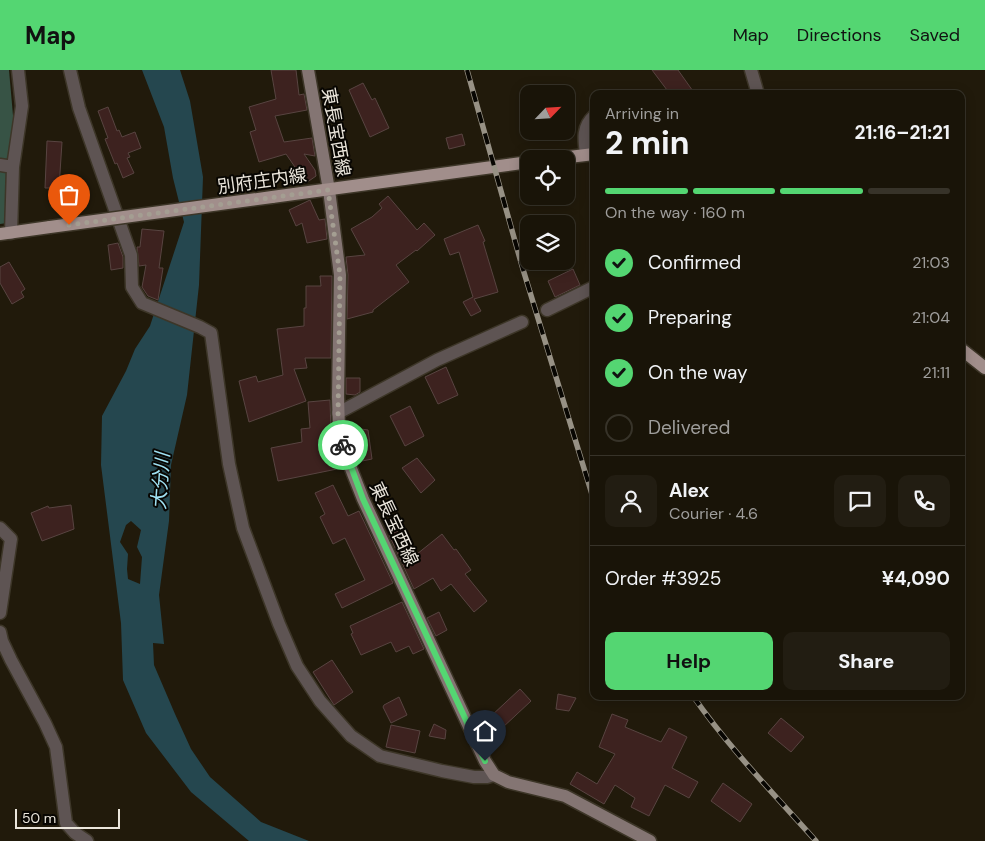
<!DOCTYPE html>
<html lang="en">
<head>
<meta charset="utf-8">
<style>
	body { margin:0; font-family:"DM Sans","Noto Sans JP",sans-serif; background:#221d12; color:#f1f3f6; height:100vh; display:flex; flex-direction:column; font-size:19px; white-space:nowrap }
	* { box-sizing:border-box; margin:0 }
	p { font-size:16px; color:#9f9e9c }
	.icon { flex:none; width:28px; height:28px; fill:none; stroke:currentColor; stroke-width:2; stroke-linecap:round; stroke-linejoin:round }
	.map { position:relative; flex:1; overflow:hidden }
	.panel { position:absolute; left:590px; top:20px; width:375px; height:610px; display:flex; flex-direction:column; background:#191408; border-radius:10px; box-shadow:0 2px 12px #0003,0 0 0 1px #373329 }
	.panel>* { flex:none }
	.needle { width:32px; rotate:65deg }
	.buttons { position:absolute; left:520px; top:15px; display:grid; gap:10px }
	.buttons a { display:grid; place-items:center; width:55px; height:55px; border-radius:10px; background:#191408; box-shadow:0 2px 12px #0003,0 0 0 1px #373329; font-size:25px }
	.scale { position:absolute; left:15px; bottom:12px; width:105px; box-sizing:border-box; padding-left:5px; border:2px solid #eae5db; border-top:0; font-size:14px; line-height:18px; white-space:nowrap; color:#eae5db; -webkit-text-stroke:4px #080602; paint-order:stroke }
	.pin { position:absolute; display:grid; place-items:center; width:42px; height:42px; color:#fff; margin:-51px -21px; border-radius:50% 50% 50% 0; rotate:-45deg; box-shadow:0 0 5px #0007 }
	.pin .icon { rotate:45deg }
	.courier { position:absolute; display:grid; place-items:center; width:50px; height:50px; margin:-25px; border:4px solid #54d672; border-radius:50%; background:#fff; color:#222; box-shadow:0 1px 6px #0007 }
	.overview em { font-style:normal; font-weight:700 }
	.overview div { display:flex; flex-direction:column-reverse }
	.overview { display:flex; align-items:center; justify-content:space-between; height:85px; padding:0 15px }
	h1 { font-size:32px; font-weight:700; line-height:38px }
	.bar { display:grid; grid-template-columns:repeat(4,1fr); gap:8px 5px; align-content:center; height:60px; padding:0 15px }
	.bar i { height:6px; border-radius:4px; background:#373329 }
	.bar .active { background:#54d672 }
	.bar p { grid-column:span 4 }
	.line { display:flex; align-items:center; gap:12px; padding:0 15px; border-top:1px solid #373329 }
	.line div { flex:1 }
	.round { display:grid; place-items:center; flex:none; width:52px; height:52px; border-radius:10px; background:#221d12 }
	ol { padding:0 15px; list-style:none }
	li { display:flex; align-items:center; gap:15px; height:55px }
	li p { margin-inline-start:auto }
	li .icon { padding:5px; border-radius:50%; background:#54d672; color:#111; stroke-width:4 }
	li:last-child { color:#9f9e9c }
	li i { width:28px; height:28px; border:2px solid #373329; border-radius:50% }
	.action { display:flex; gap:10px; margin-top:auto; padding:10px 15px }
	.action a { flex:1; height:58px; border-radius:10px; background:#54d672; color:#111; font-size:20px; font-weight:700; line-height:58px; text-align:center }
	.action a+a { background:#221d12; color:#f1f3f6 }
	header { display:flex; align-items:center; gap:30px; box-sizing:border-box; height:70px; padding:0 25px; background:#54d672; color:#111 }
	header strong { font-size:24px }
	nav { display:flex; gap:28px; margin-inline-start:auto; font-size:18px }
	.map>svg:first-child { display:block }
</style>
</head>
<body>
<header>
<strong>Map</strong>
<nav><a>Map</a><a>Directions</a><a>Saved</a></nav>
</header>
<div class="map">
<svg width="985" height="771" viewBox="0 0 985 771">
	<rect width="100%" height="100%" fill="#211a0b"/>
	<path fill="#375345" d="M0,0H9L17,91L7,153L0,154Z"/>
	<path fill="#25474f" fill-rule="evenodd" d="M142,0H180L190,31L203,107L199,215L187,325L171,395L169,451L159,525L164,574L153,573L154,595L175,644L191,679L210,707L261,752L309,771H249L191,722L146,663L123,610L121,553L101,395L102,346L126,301L135,279L150,256L184,152L173,108L164,57ZM131,451L141,460L137,477L142,487L140,514L128,509L127,499L128,484L120,472L126,455Z"/>
	<path fill="#3d221f" stroke="#584441" d="M271,0H296L299,25L304,24L307,40L275,46L284,72L312,68L315,86L304,84L315,100L316,106L306,113L286,84L259,92L250,62L256,60L249,37L276,29Z
		M652,0H678L695,24H670Z
		M363,13L372,30L375,28L389,58L370,67L349,20Z
		M108,37L117,61L119,60L122,67L135,62L141,78L128,83L130,87L127,88L134,103L123,108L117,93L115,94L105,69L108,68L98,41Z
		M462,64L465,75L449,79L446,68Z
		M47,71L62,72L59,118H45Z
		M388,126L417,160L424,153L435,165L417,181L416,180L396,195L409,212L373,240V242L347,249L348,205L346,187L365,185L351,159L372,147L382,138L379,134Z
		M310,130L319,150L325,149L327,169L307,173L302,153L296,156L289,140Z
		M478,155L485,171L483,172L498,222L474,229L481,241L471,246L463,232L473,227L459,182L450,185L444,169Z
		M142,159L164,161L159,198H163L158,230L148,226L142,217L146,195L139,196L137,177H140Z
		M118,173L123,187V198L111,200L108,175Z
		M9,192L25,219L21,222L24,227L12,234L0,213V197Z
		M573,199L580,215L555,227L548,211Z
		M320,206H332L331,288H305L307,298L294,299L306,331L249,352L239,311L256,306L258,312L283,305L277,259L304,256V238H306V216H321Z
		M446,297L458,325L438,334L425,307Z
		M346,308H360V322L355,325L346,324Z
		M330,330L331,361L342,398L278,411L271,378L302,372L301,359L310,358L308,332Z
		M410,336L424,366L405,376L390,346Z
		M347,357L368,360L372,389L357,392Z
		M417,388L435,410L421,423L402,398Z
		M333,415L348,446L359,441L393,513L342,538L335,524L365,510L345,468L333,474L320,447L325,444L315,423Z
		M71,435L74,459L42,471L31,443L48,436L49,438Z
		M397,461L412,488L442,464L454,480L456,479L471,500L465,504L487,531L474,542L451,514L441,521L433,508L414,519L389,465Z
		M402,532L424,579L413,584L409,576L396,582L391,572L361,585L351,564L353,563L350,556Z
		M439,542L447,560L436,566L427,548Z
		M332,590L353,622L334,635L313,602Z
		M520,619L531,631L501,659L490,647Z
		M558,624L576,628L569,641L556,639Z
		M399,627L407,645L391,653L383,637L384,635Z
		M612,644L628,650L625,657L661,672L669,658L687,667L672,698L698,712L689,728L665,715L649,746L631,737L635,728L615,715L604,734L570,714L577,702L597,714L615,684L599,677Z
		M781,648L804,667L791,682L768,663Z
		M434,654L446,660L445,669L429,666Z
		M391,655L420,661L415,683L386,677Z
		M723,713L752,734L740,752L711,731Z"/>
	<g fill="none" stroke-linecap="round" stroke-linejoin="round">
		<g stroke="#3d3628" stroke-width="15">
			<path id="street" d="M70,0L79,38L131,185L132,217L142,233L200,257L211,263L229,394L243,458L279,554L297,596L320,631L351,666L380,686L442,701L474,707H487L494,705
				M751,0L758,24
				M586,84C584,69 582,57 594,46
				M0,95L13,97
				M11,163L13,97L22,36L18,0
				M547,240L594,217
				M338,343L437,290L522,252
				M0,458L11,469L0,543
				M0,562L2,571L11,590L45,653L56,677L66,753L75,763L87,771"/>
		</g>
		<g stroke="#3d3628" stroke-width="15">
			<path id="secondary" d="M308,0L329,120L340,205L338,327L339,359L350,396L363,429L485,691L494,705L508,712L565,726L650,771"/>
		</g>
		<g stroke="#3d3628" stroke-width="15">
			<path id="primary" d="M552,89L594,84
				M272,127L529,92
				M0,164L50,157
				M961,279L985,298"/>
		</g>
		<use href="#street" stroke="#5e5453" stroke-width="12"/>
		<use href="#secondary" stroke="#847573" stroke-width="12"/>
		<use href="#primary" stroke="#a18e8b" stroke-width="12"/>
		<g stroke="#979185" stroke-width="5.5">
			<path id="rail" d="M467,0L522,196L594,431
				M693,626C729,678 774,724 816,771"/>
		</g>
		<use href="#rail" stroke="#080602" stroke-width="4" stroke-dasharray="11" stroke-linecap="butt"/>
		<g stroke="#3d3628" stroke-width="15" stroke-linecap="butt">
			<path id="primary-bridge" d="M50,157L272,127"/>
		</g>
		<use href="#primary-bridge" stroke="#a18e8b" stroke-width="12"/>
	</g>
	<g fill="none" stroke-linecap="round" stroke-linejoin="round">
		<path stroke="#a49e92" stroke-width="5" stroke-dasharray="0 9" d="M69,155L328,120L340,205L338,348L343,375"/>
		<path stroke="#54d672" stroke-width="6" d="M343,375L363,429L485,691"/>
	</g>
	<g text-anchor="middle" stroke-width="4" stroke-linejoin="round" paint-order="stroke">
		<g font-size="18" fill="#eae5db" stroke="#080602">
			<text transform="translate(336 62) rotate(80)" y="6">東長宝西線</text>
			<text transform="translate(262 111) rotate(-8)" y="6">別府庄内線</text>
			<text transform="translate(394 454) rotate(65)" y="6">東長宝西線</text>
		</g>
		<g font-size="19" font-style="italic" fill="#a0e3f5" stroke="#080602">
			<text transform="translate(160 411) rotate(-86)" y="7">大分川</text>
		</g>
	</g>
</svg>
<div class="buttons">
<a><svg class="needle" viewBox="-14 -14 28 28"><path d="M0-13l5 13h-10z" fill="#e53935"/><path d="M0 13l5-13h-10z" fill="#9f9e9c"/></svg></a>
<a><svg class="icon" aria-label="locate" viewBox="0 0 24 24"><circle cx="12" cy="12" r="6"/><path d="M12 2v4M12 18v4M2 12h4M18 12h4"/></svg></a>
<a><svg class="icon" aria-label="layers" viewBox="0 0 24 24"><path d="M12 4l9 5-9 5-9-5zM3 14l9 5 9-5"/></svg></a>
</div>
<div class="scale">50 m</div>
<div class="pin" style="left:69px;top:155px;background:#ea580c"><svg class="icon" aria-label="bag" viewBox="0 0 24 24"><path d="M5 8h14l-1 12H6zM9 8a3 3 0 0 1 6 0"/></svg></div>
<div class="pin" style="left:485px;top:691px;background:#1f2937"><svg class="icon" aria-label="home" viewBox="0 0 24 24"><path d="M3 11l9-7 9 7M6 9v11h12V9"/></svg></div>
<div class="courier" style="left:343px;top:375px"><svg class="icon" aria-label="bike" viewBox="0 0 24 24"><circle cx="6" cy="16" r="4"/><circle cx="18" cy="16" r="4"/><path d="M6 16l4-8h5l3 8M10 8l3 8H6M13 5h3"/></svg></div>
<section class="panel">
<div class="overview"><div><h1>2 min</h1><p>Arriving in</p></div><em>21:16–21:21</em></div>
<div class="bar"><i class="active"></i><i class="active"></i><i class="active"></i><i></i><p>On the way · 160 m</p></div>
<ol>
<li><svg class="icon" aria-label="check" viewBox="0 0 24 24"><path d="M5 12l5 5 9-10"/></svg>Confirmed<p>21:03</p></li>
<li><svg class="icon" aria-label="check" viewBox="0 0 24 24"><path d="M5 12l5 5 9-10"/></svg>Preparing<p>21:04</p></li>
<li><svg class="icon" aria-label="check" viewBox="0 0 24 24"><path d="M5 12l5 5 9-10"/></svg>On the way<p>21:11</p></li>
<li><i></i>Delivered</li>
</ol>
<div class="line" style="height:90px"><a class="round"><svg class="icon" aria-label="person" viewBox="0 0 24 24"><circle cx="12" cy="8" r="4"/><path d="M4 21q1-7 8-7t8 7"/></svg></a><div><b>Alex</b><p>Courier · 4.6</p></div><a class="round"><svg class="icon" aria-label="chat" viewBox="0 0 24 24"><path d="M4 5h16v11H9l-5 4z"/></svg></a><a class="round"><svg class="icon" aria-label="phone" viewBox="0 0 24 24"><path d="M5 4h4l2 5-3 2q2 4 5 5l2-3 5 2v4C11 20 4 13 5 4z"/></svg></a></div>
<div class="line" style="height:65px"><div>Order #3925</div><b>¥4,090</b></div>
<div class="action"><a>Help</a><a>Share</a></div>
</section>
</div>
</body>
</html>
